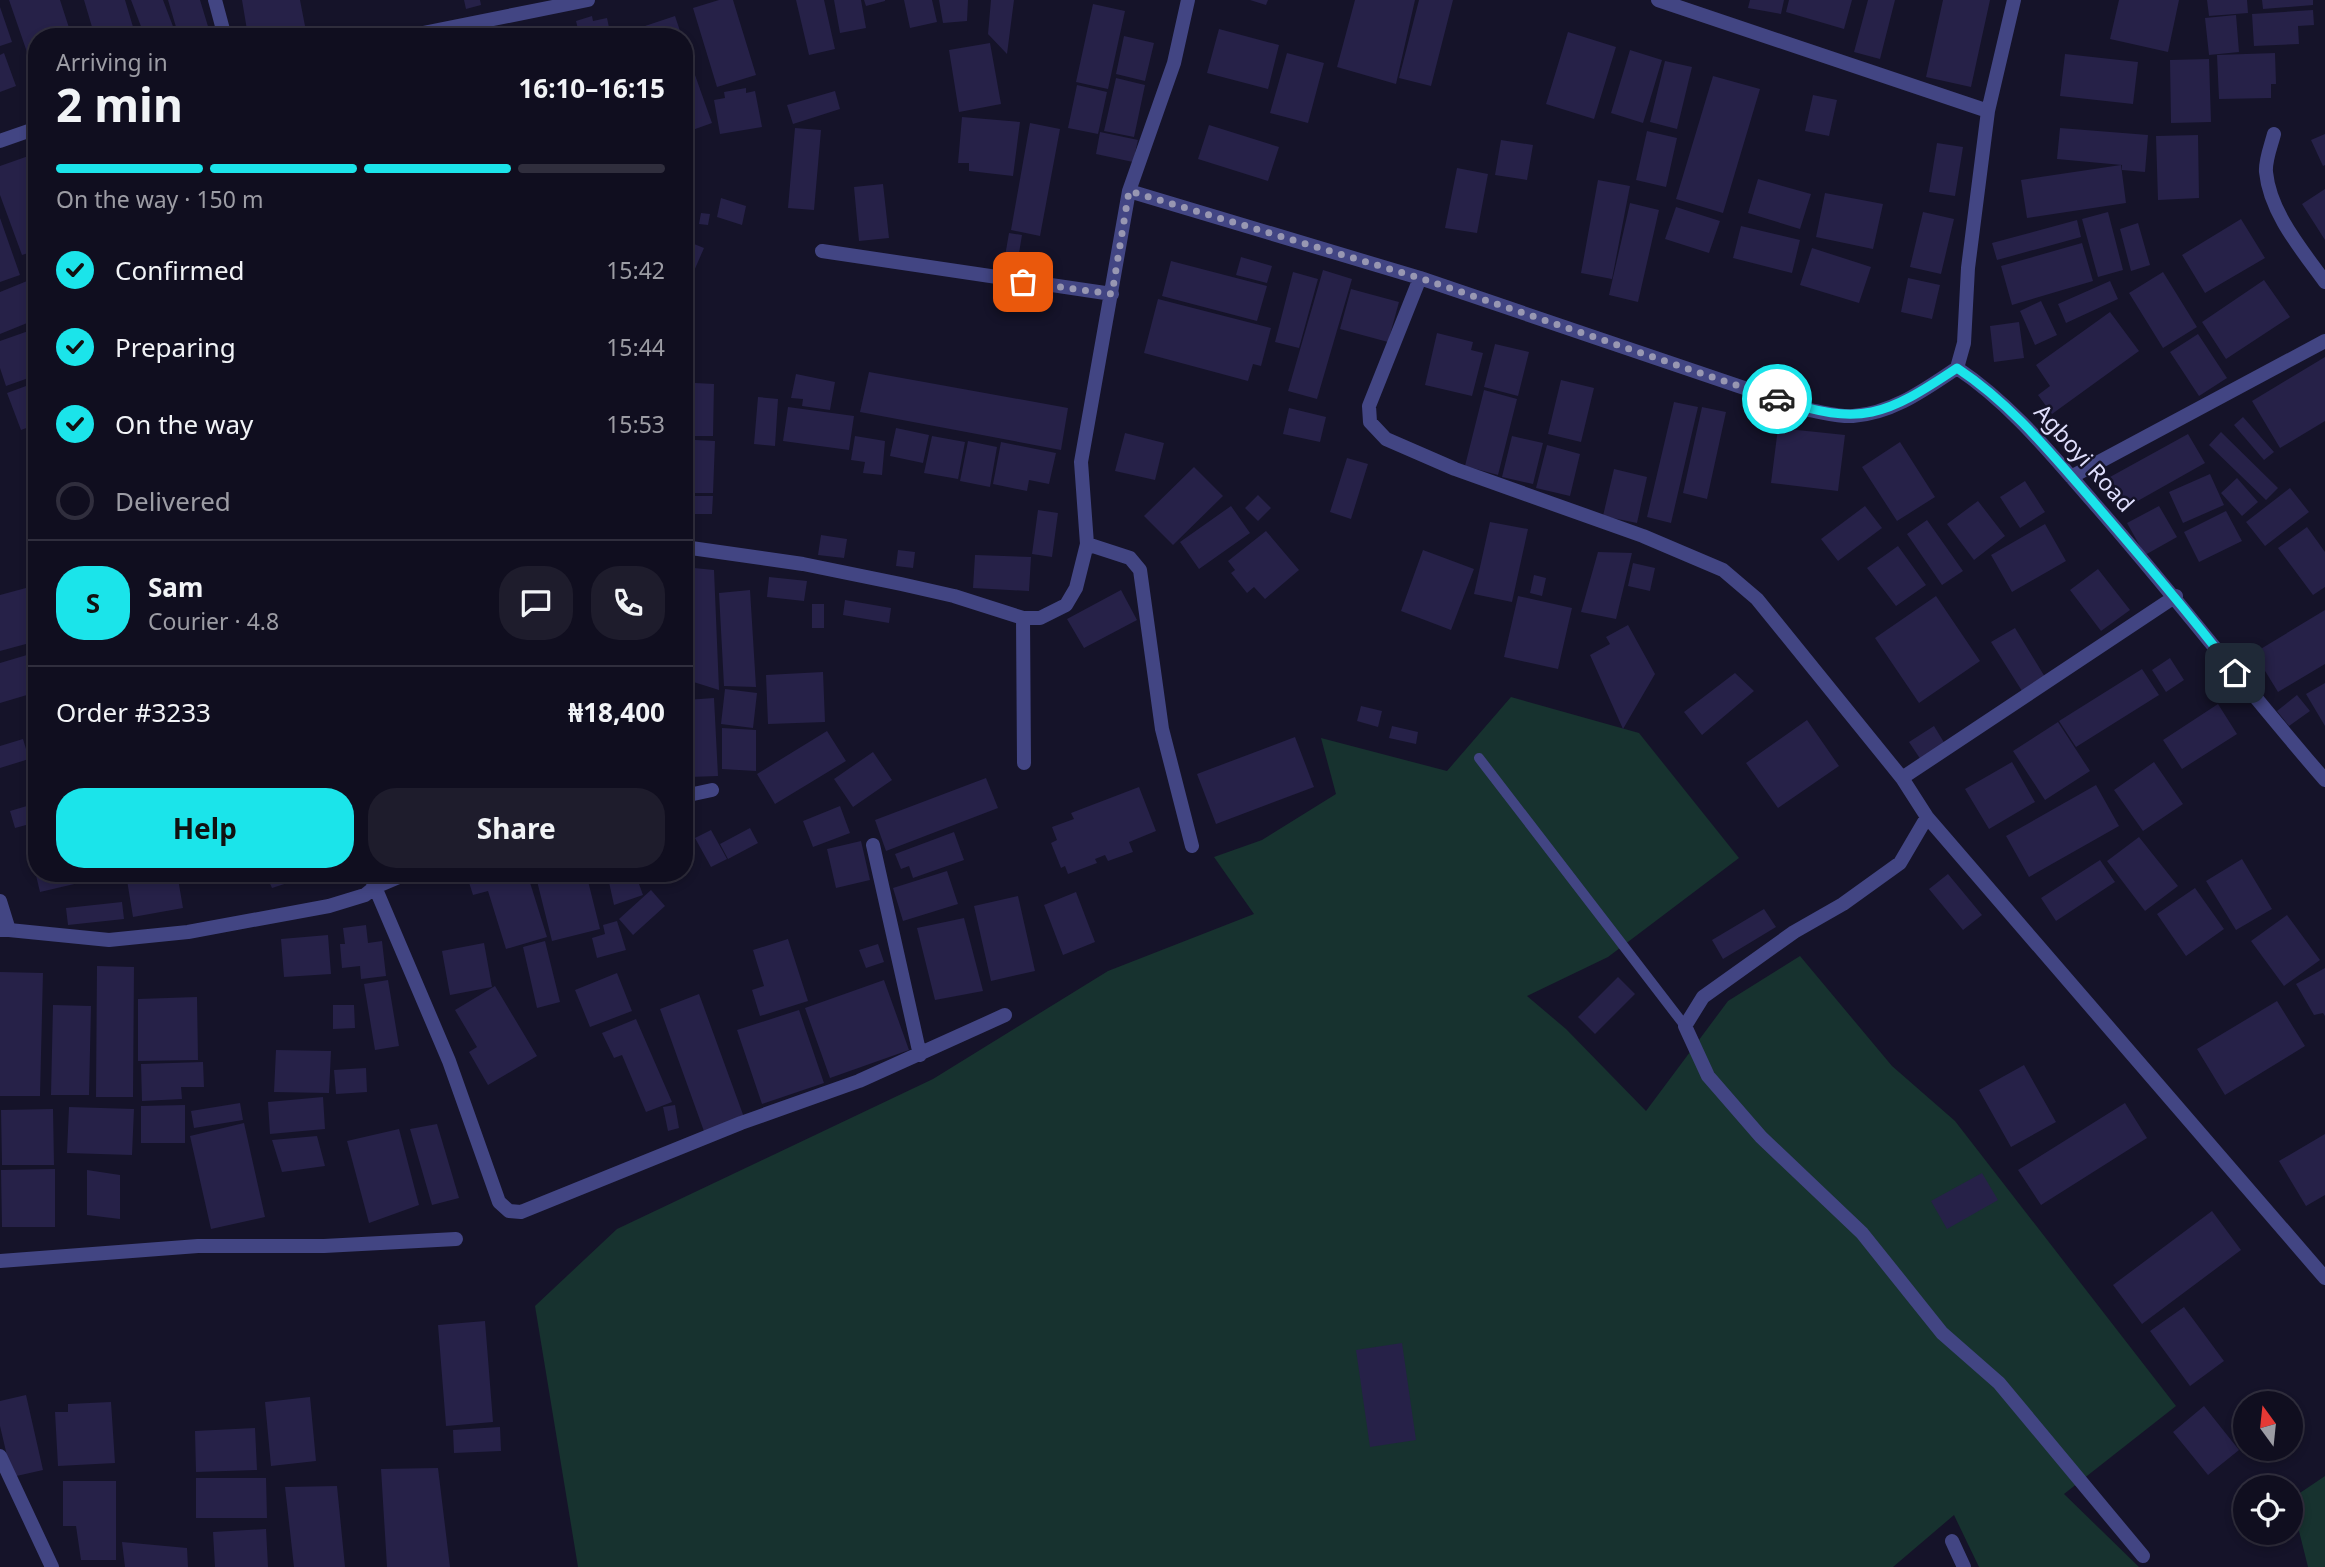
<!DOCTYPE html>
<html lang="en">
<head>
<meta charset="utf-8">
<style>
	body { margin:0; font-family:"Noto Sans",sans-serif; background:#1e1c2c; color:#f1f3f6; height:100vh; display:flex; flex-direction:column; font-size:26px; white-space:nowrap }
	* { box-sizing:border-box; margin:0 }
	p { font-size:23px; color:#9c9ca4 }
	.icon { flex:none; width:38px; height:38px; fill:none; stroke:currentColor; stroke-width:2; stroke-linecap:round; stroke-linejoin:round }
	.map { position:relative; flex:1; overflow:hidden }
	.side { position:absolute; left:28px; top:28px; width:665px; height:854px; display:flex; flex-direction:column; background:#100e1f; border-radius:28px; box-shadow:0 4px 10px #0003,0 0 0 2px #302e3d }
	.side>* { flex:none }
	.needle { width:46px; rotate:345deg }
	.tools { position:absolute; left:2233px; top:1391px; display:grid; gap:14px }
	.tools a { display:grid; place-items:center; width:70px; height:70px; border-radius:50%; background:#100e1f; box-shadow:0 4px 10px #0003,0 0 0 2px #302e3d; font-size:35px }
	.pin { position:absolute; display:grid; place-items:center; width:60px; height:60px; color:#fff; margin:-30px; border-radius:14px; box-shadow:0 4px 10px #0006 }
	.courier { position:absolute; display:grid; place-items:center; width:70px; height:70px; margin:-35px; border:5px solid #1be4ea; border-radius:50%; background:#fff; color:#222; box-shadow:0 2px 9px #0007 }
	.headline em { font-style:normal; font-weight:700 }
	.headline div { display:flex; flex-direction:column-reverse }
	.headline { display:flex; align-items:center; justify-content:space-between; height:119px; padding:0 28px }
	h1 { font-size:46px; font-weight:700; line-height:52px }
	.bar { display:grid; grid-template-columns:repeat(4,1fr); gap:10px 7px; align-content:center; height:84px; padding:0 28px }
	.bar i { height:9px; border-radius:5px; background:#302e3d }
	.bar .active { background:#1be4ea }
	.bar p { grid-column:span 4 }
	.line { display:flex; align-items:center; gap:18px; padding:0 28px; border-top:2px solid #302e3d }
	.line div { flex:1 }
	.round { display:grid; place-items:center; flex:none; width:74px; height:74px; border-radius:28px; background:#1e1c2c }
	ol { padding:0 28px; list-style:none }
	li { display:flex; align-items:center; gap:21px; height:77px }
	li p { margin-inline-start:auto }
	li .icon { padding:7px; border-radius:50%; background:#1be4ea; color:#111; stroke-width:4 }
	li:last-child { color:#9c9ca4 }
	li i { width:38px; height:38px; border:4px solid #302e3d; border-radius:50% }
	.action { display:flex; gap:14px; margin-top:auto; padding:14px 28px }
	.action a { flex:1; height:80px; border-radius:28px; background:#1be4ea; color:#111; font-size:28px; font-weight:700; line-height:80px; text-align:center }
	.action a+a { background:#1e1c2c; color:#f1f3f6 }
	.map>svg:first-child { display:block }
</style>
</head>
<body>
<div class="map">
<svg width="2325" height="1567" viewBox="0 0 2325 1567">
	<rect width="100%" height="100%" fill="#151329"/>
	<path fill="#17322f" d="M1511,697L1639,733L1739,858L1608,957L1527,996L1566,1029L1646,1111L1728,1001L1800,956L1892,1066L1955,1121L2176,1406L2064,1494L2139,1567H1979L1954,1515L1893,1567H578L535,1306L617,1229L933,1079L1108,971L1254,914L1214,857L1262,840L1336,794L1321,738L1447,771Z
		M2325,1476V1567H2308L2291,1499Z"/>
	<path fill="#262148" d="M9,0H60L72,37H37V81Z
		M84,0H125L136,37H95Z
		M131,0H163L177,37H145Z
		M168,0H200L210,33L179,37Z
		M242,0H300L305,26L248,36Z
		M464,0H480L481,5L466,9Z
		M719,0H733L756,75L717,87L693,8Z
		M796,0H824L835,49L809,55Z
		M834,0H861L866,28L840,33Z
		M864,0H885V1L866,6Z
		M904,0H932L937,22L910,28Z
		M939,0H968L967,21L943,23Z
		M991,0H1014L1007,54L988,34Z
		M1250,0H1268L1266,5Z
		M1355,0H1415L1396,84L1337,67Z
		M1419,0H1453L1431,86L1399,78Z
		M1750,0H1784L1781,14L1748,8Z
		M1789,0H1852L1844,29L1786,12Z
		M1868,0H1895L1880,59L1854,52Z
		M1943,0H1990L1971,87L1926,77Z
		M2119,0H2179L2168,52L2110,39Z
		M2207,0H2247L2248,13L2209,16Z
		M2262,0H2313V5L2263,9Z
		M1093,4L1125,11L1108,89L1076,82Z
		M0,7L12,42L0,46Z
		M2313,10L2314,25L2298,26L2299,44L2254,46L2252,14Z
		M2236,15L2239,52L2209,55L2205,18Z
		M592,16L593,21L607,18L611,37H580L576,21Z
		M675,16L682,37H639L636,29Z
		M1219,29L1279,45L1268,89L1207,73Z
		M534,30L536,37H512V36Z
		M1568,32L1616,47L1594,119L1546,104Z
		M1124,36L1154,43L1145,81L1116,74Z
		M990,43L1001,104L959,112L949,50Z
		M684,44L712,123L684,133Z
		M1630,50L1662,60L1643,123L1611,113Z
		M4,53L16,86L0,92V55Z
		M1287,53L1324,63L1308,123L1270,113Z
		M2275,53L2276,84H2271V98L2219,99L2217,55Z
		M2065,54L2138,62L2133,104L2060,96Z
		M2209,59L2211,122L2171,123L2170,60Z
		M1665,61L1692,67L1677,129L1650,122Z
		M1713,76L1760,89L1723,213L1676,199Z
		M1116,78L1145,85L1134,137L1104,131Z
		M1077,85L1107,92L1098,134L1068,128Z
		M746,88V93L755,91L762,127L720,134L714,100L725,98L724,92Z
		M835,91L840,109L793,124L787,105Z
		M1813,95L1837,100L1829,136L1805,131Z
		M962,117L1020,122L1013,176L969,171V163H958Z
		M1030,123L1060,129L1040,236L1011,230Z
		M1209,125L1279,147L1268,181L1198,159Z
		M795,128L821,130L814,210L788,208Z
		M2060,128L2148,135L2145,172L2122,170V165L2057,159Z
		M1647,131L1677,138L1666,187L1636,180Z
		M1100,132L1138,140L1133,162L1096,154Z
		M2325,134V165L2323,166L2311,140Z
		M2198,135L2199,198L2158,200L2156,136Z
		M1501,140L1533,145L1527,180L1495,175Z
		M1937,143L1963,147L1955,196L1929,192Z
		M37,153V250L22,255L0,195V166Z
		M2121,165L2126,203L2027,218L2021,180Z
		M1457,168L1488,174L1477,233L1445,228Z
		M1758,179L1811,194L1800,229L1748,213Z
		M1598,180L1630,186L1612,279L1581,273Z
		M883,184L889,238L859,241L854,187Z
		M2325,189V240L2302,204Z
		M1825,193L1883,204L1873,249L1816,237Z
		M721,198L746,206L742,225L717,217Z
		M1630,203L1659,210L1638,302L1609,295Z
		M1676,207L1720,221L1709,253L1665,239Z
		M1923,212L1954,219L1941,274L1910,267Z
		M2108,212L2123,270L2098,277L2082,219Z
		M701,213L710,214L708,225L699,224Z
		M0,218L20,275L0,282Z
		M2241,219L2265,258L2205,293L2182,255Z
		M2077,220L2081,237L1997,260L1992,243Z
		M2138,223L2150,265L2131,271L2120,229Z
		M1741,226L1800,240L1792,273L1733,258Z
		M1009,233L1022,235L1016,271L1003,268Z
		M684,240L704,248L684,294Z
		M2082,243L2093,281L2012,305L2001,266Z
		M1812,248L1871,267L1859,303L1800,285Z
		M1241,257L1272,266L1267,283L1236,275Z
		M1171,261L1267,286L1257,321L1162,296Z
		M1323,270L1352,279L1317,399L1288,391Z
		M1293,272L1318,279L1299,348L1275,342Z
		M2163,272L2197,327L2163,348L2129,293Z
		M37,277V319L0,334V292Z
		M1908,278L1940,285L1932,319L1901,312Z
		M2264,280L2290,317L2226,359L2202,322Z
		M2110,281L2118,299L2066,323L2058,304Z
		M1351,289L1399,302L1388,342L1340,329Z
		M1158,299L1271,328L1261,366L1253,364L1248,381L1144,353Z
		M2041,301L2057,335L2035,345L2020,311Z
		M2110,312L2139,351L2052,414L2038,395L2050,386L2036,365Z
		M2019,322L2024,358L1994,362L1990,326Z
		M37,328V375L6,386L0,368V341Z
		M1437,333L1473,342L1471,350L1483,353L1472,396L1425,385Z
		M2198,334L2227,378L2199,396L2170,352Z
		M1495,344L1529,352L1518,396L1484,387Z
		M2325,357V421L2280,448L2252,401Z
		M869,372L1068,408L1061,450L860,412Z
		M796,374L835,382L830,410L802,406L803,399L791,398Z
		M1561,380L1594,388L1581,442L1548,434Z
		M37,382V424L21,430L7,393Z
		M695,383L714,384L713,436H693Z
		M1484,390L1517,399L1498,475L1465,466Z
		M758,397L778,399L775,446L754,444Z
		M1674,402L1698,407L1671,523L1647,517Z
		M788,407L854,416L849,450L783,441Z
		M1702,407L1726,412L1707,499L1683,493Z
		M1289,408L1326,417L1320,442L1283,434Z
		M2243,417L2274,452L2264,460L2234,425Z
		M896,428L929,435L923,463L890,456Z
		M1778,428L1845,435L1838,491L1771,483Z
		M37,430V453H36L29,433Z
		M2221,432L2278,488L2266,500L2209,445Z
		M1125,433L1164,443L1155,480L1115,471Z
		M2188,434L2205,463L2127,507L2110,477Z
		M855,436L885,441L882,475L863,473L865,462L851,460Z
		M932,436L965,442L958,479L924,473Z
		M1512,436L1543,443L1533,484L1502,477Z
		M695,440L715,441L713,493H693Z
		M968,441L997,447L990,487L960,481Z
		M1001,442L1056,453L1049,484L1029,480L1027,491L993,484Z
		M1900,442L1935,497L1897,521L1862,467Z
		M1547,445L1580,454L1570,496L1536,488Z
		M1347,458L1368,464L1351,519L1330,512Z
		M1194,467L1223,496L1173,545L1144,516Z
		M1614,469L1647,477L1637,523L1603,516Z
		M2210,474L2224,505L2183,523L2169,492Z
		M2237,478L2258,502L2242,516L2221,493Z
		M2025,481L2045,512L2020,528L2000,497Z
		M2290,488L2309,512L2265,546L2246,522Z
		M1258,495L1271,508L1258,521L1245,508Z
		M692,496H713L712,514H693Z
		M1978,501L2005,536L1974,560L1947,524Z
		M1231,506L1250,533L1199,569L1180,542Z
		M1865,506L1882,528L1838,561L1821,539Z
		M2159,506L2177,537L2145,555L2127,523Z
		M1038,510L1058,513L1052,557L1032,554Z
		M2226,511L2242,541L2199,562L2184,532Z
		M1927,520L1963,571L1942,585L1907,534Z
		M1490,522L1528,529L1512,602L1474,594Z
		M2045,524L2066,561L2012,592L1991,555Z
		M2307,527L2325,552V587L2313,595L2278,548Z
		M1266,531L1299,570L1265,599L1254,587L1247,593L1231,573L1235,570L1228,561Z
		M821,535L847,539L844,558L818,555Z
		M1898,546L1926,585L1896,606L1867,568Z
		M898,550L915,552L913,568L896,566Z
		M1423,550L1474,569L1451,630L1401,611Z
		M1598,552L1632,553L1616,619L1581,612Z
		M975,555L1031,557L1029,591L973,588Z
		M1633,563L1655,568L1650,591L1628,586Z
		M684,567L714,570L719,690L684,679Z
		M2098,569L2130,610L2101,631L2070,590Z
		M1534,575L1546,578L1542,596L1530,593Z
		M769,577L807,581L804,601L767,597Z
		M37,585V641L0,651V595Z
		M750,590L756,687L724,686L719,593Z
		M1121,590L1137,620L1084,648L1067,619Z
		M1518,596L1572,608L1558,669L1504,657Z
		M1936,596L1980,661L1919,703L1875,638Z
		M845,600L891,608L889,623L843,615Z
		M812,604H824V628H812Z
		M2325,610V664L2278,692L2254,653Z
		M1628,625L1655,674L1623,729L1590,655L1610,644L1606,637Z
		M2015,628L2045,677L2022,691L1991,642Z
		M37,652V692L0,703V663Z
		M2170,658L2184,680L2166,692L2152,670Z
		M2142,669L2159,695L2076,747L2059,721Z
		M823,672L825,722L768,724L766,675Z
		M1735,673L1754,691L1702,735L1684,712Z
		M2325,683V726L2306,694Z
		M725,689L757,693L753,728L721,724Z
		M2297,695L2310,711L2289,726L2277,711Z
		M714,698L718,776L689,777L686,700Z
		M2218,704L2237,734L2182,769L2163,740Z
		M1361,706L1382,711L1378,727L1357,721Z
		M1807,720L1839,766L1778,808L1746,763Z
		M2058,722L2090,771L2045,800L2013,751Z
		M1392,726L1418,732L1416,744L1389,738Z
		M1934,726L1945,744L1921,760L1909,742Z
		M722,728L756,730V771L722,769Z
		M827,731L846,761L775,804L757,774Z
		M1295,737L1314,787L1216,824L1197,774Z
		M23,739L29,759L0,768V746Z
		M873,752L892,780L853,807L834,779Z
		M2012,762L2035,802L1989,829L1965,789Z
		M2154,762L2183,804L2143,831L2114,790Z
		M986,778L998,808L886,851L875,820Z
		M2096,785L2119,826L2029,877L2006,836Z
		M1139,787L1156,831L1129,842L1133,852L1108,861L1105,855L1095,859L1097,863L1068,874L1065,866L1061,868L1051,843L1057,840L1052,827L1074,819L1071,813Z
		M37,803V822L15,828L10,811Z
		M840,806L850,833L813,847L803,821Z
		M688,810L693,827L684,830V811Z
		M750,828L758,843L728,859L720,844Z
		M711,830L727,859L711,867L695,838Z
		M954,832L964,860L913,878L909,866L901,869L895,854Z
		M2139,837L2178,886L2145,911L2107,861Z
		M861,841L870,880L836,888L827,849Z
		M2242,859L2272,909L2236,930L2206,881Z
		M2100,860L2115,882L2056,921L2041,898Z
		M37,866V873L117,874L40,892L34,867Z
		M947,871L958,904L903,921L893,888Z
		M177,873L183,908L133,917L126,874Z
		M265,873H315V874L272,888Z
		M466,873H527L547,937L506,949L488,891L473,895Z
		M535,873H586L600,929L552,941Z
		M607,873H635L643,895L614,905Z
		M1948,874L1982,915L1963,930L1929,889Z
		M2195,888L2224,929L2186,956L2157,914Z
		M651,890L665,906L633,935L619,919Z
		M1076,892L1095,942L1063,955L1044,905Z
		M1018,896L1035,971L991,981L974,906Z
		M122,902L124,919L68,925L66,908Z
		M1764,909L1776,927L1723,959L1712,940Z
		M2287,915L2320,960L2284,986L2251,941Z
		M964,918L983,991L935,1000L917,928Z
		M617,921L626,950L597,958L592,938L605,934L603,925Z
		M366,925L368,943L382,941L386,976L361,979L360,966L342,968L340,944H345L343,928Z
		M328,935L331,974L284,977L281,939Z
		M788,939L808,1001L760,1016L752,990L764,986L753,950Z
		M545,941L560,1002L537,1008L523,947Z
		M484,943L492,987L450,995L442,951Z
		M878,944L884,962L866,968L859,950Z
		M97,966L134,967L133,1097H96Z
		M2325,968V1016L2323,1013L2314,1015L2296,984Z
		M0,972L43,973L40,1096H0Z
		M617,973L632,1011L590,1027L575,990Z
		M1618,977L1635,994L1595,1034L1578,1017Z
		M388,980L399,1046L375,1050L364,984Z
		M884,980L909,1050L830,1078L805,1008Z
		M495,986L537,1056L488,1085L469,1052L477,1047L455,1010Z
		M699,994L745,1120L705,1134L660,1009Z
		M197,997L198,1060L138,1061V999Z
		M2277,1001L2305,1046L2225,1095L2197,1049Z
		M53,1005L91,1006L89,1095H51Z
		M333,1005H354L355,1028L333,1029Z
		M799,1010L824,1083L762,1104L737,1030Z
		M636,1019L672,1102L646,1112L622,1055L614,1058L602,1033Z
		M276,1050L331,1051L329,1093L274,1092Z
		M203,1062L204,1087H181L182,1099L142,1101L141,1064Z
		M2024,1065L2056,1122L2011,1147L1979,1090Z
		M366,1068L367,1092L336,1094L334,1070Z
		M323,1097L325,1129L270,1134L268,1102Z
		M240,1103L243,1120L194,1128L191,1111Z
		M2125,1103L2147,1138L2041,1205L2018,1170Z
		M185,1105V1143H141V1106Z
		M675,1105L679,1128L668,1131L663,1107Z
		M69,1107L134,1109L132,1155L67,1153Z
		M53,1109L54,1165H2L1,1110Z
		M244,1123L265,1217L211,1229L190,1136Z
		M437,1124L459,1198L432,1205L410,1129Z
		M399,1129L419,1205L369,1223L347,1141Z
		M2325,1134V1195L2306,1206L2279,1161Z
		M317,1136L325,1166L282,1172L272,1140Z
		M55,1169V1227H2L1,1170Z
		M87,1170L120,1175V1219L87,1215Z
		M1982,1173L1998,1200L1947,1229L1931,1201Z
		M2212,1211L2241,1250L2142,1324L2113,1285Z
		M2184,1307L2224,1361L2190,1386L2150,1331Z
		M485,1321L493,1422L446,1426L438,1325Z
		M1402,1343L1416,1440L1370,1447L1356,1350Z
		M26,1395L43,1470L12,1477L0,1426V1401Z
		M310,1397L316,1461L271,1466L265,1402Z
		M111,1402L115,1463L58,1466L55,1412H68V1404Z
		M2204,1406L2239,1450L2208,1475L2173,1432Z
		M500,1427L501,1451L454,1453L453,1430Z
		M255,1428L257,1470L196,1472L195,1431Z
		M438,1468L450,1567H387L381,1469Z
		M196,1478H266L267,1518H196Z
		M63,1481H116V1560H81L76,1526H63Z
		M337,1486L345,1567H294L285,1487Z
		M266,1529L268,1567H215L213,1532Z
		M122,1542L187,1548L188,1567H125Z"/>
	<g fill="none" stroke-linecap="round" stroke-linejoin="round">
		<path stroke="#424583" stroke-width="10" d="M1479,758L1685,1026"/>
		<path stroke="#424583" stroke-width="14" d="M215,0L225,37
			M1658,0L1988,111
			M2014,0L1988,111L1968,268L1964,343L1957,368C2011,404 2051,454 2093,502C2173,593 2246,689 2325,780
			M403,37L588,0
			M2274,134C2271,146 2265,160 2266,172C2270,213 2302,250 2325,282
			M0,141L37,128
			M1129,191L1420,278L1809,410C1822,412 1839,417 1853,416C1893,413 1924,390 1957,368
			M822,251L1112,294
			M1420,278L1369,406L1370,422L1386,439L1455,469L1643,536L1723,570L1757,599L1902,778L1927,817L2325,1278
			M2071,477L2325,341
			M1087,544L1130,558L1140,570L1162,729L1192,846
			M684,547L803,564L901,584L954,596L1023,618H1040L1066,605L1076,588L1087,544L1081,462L1129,191L1174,63L1188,0
			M1023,618L1024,763
			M1902,778L2176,596
			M684,796L712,790
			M1927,817L1900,863L1843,904L1794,932L1703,997L1685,1026L1708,1076L1761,1137L1862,1233L1942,1333L1999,1383L2143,1556
			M873,845L920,1055
			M369,873L449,1061L499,1202L509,1211L521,1212L741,1123L859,1081L1005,1015
			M9,930L109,940L188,932L329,906L365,895L375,887L408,873
			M0,1261L198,1246H324L456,1239
			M1952,1541L1964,1567"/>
		<path stroke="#424583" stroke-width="14" d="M0,901L9,930H0
			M0,1456L52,1567"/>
	</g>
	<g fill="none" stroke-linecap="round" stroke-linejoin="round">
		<path stroke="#9897b2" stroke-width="7" stroke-dasharray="0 12.6" d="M1023,282L1112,294L1129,191L1420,278L1777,399"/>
		<path stroke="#1be4ea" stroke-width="9" d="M1777,399C1862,427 1885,416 1957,368C2010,403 2050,452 2091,499C2140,556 2189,613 2235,673"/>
	</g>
	<g text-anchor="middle" stroke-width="5" stroke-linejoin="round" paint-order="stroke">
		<g font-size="23" fill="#dfdefc" stroke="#151329">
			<text transform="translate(2084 458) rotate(48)" y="8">Agboyi Road</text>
		</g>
	</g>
</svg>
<div class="tools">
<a><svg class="needle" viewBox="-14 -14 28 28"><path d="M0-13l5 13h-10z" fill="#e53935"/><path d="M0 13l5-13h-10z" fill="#9c9ca4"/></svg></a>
<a><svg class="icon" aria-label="locate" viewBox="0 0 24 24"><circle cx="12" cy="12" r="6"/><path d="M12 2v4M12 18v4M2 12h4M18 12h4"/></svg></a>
</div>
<div class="pin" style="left:1023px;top:282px;background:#ea580c"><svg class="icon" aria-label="bag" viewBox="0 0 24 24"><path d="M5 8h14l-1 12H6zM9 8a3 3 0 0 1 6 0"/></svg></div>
<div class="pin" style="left:2235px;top:673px;background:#1f2937"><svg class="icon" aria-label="home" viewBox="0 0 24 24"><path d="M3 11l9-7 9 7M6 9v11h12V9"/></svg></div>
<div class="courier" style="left:1777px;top:399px"><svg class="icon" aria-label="car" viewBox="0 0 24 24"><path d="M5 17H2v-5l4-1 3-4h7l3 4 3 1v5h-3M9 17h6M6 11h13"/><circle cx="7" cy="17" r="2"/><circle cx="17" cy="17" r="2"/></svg></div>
<section class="side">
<div class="headline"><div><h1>2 min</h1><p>Arriving in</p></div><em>16:10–16:15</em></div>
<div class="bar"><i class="active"></i><i class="active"></i><i class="active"></i><i></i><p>On the way · 150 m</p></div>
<ol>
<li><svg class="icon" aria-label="check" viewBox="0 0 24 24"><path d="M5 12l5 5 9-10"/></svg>Confirmed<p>15:42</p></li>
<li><svg class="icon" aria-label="check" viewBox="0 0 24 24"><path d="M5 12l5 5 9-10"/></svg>Preparing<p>15:44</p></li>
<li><svg class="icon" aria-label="check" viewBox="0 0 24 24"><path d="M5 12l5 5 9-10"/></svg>On the way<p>15:53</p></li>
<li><i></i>Delivered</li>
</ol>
<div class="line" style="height:126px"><b class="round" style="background:#1be4ea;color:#111">S</b><div><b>Sam</b><p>Courier · 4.8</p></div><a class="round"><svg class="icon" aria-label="chat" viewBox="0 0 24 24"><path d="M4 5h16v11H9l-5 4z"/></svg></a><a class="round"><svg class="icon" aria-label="phone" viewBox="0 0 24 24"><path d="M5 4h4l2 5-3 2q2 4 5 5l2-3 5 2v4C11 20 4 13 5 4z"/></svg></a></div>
<div class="line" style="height:91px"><div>Order #3233</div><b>₦18,400</b></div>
<div class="action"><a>Help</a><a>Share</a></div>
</section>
</div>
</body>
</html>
